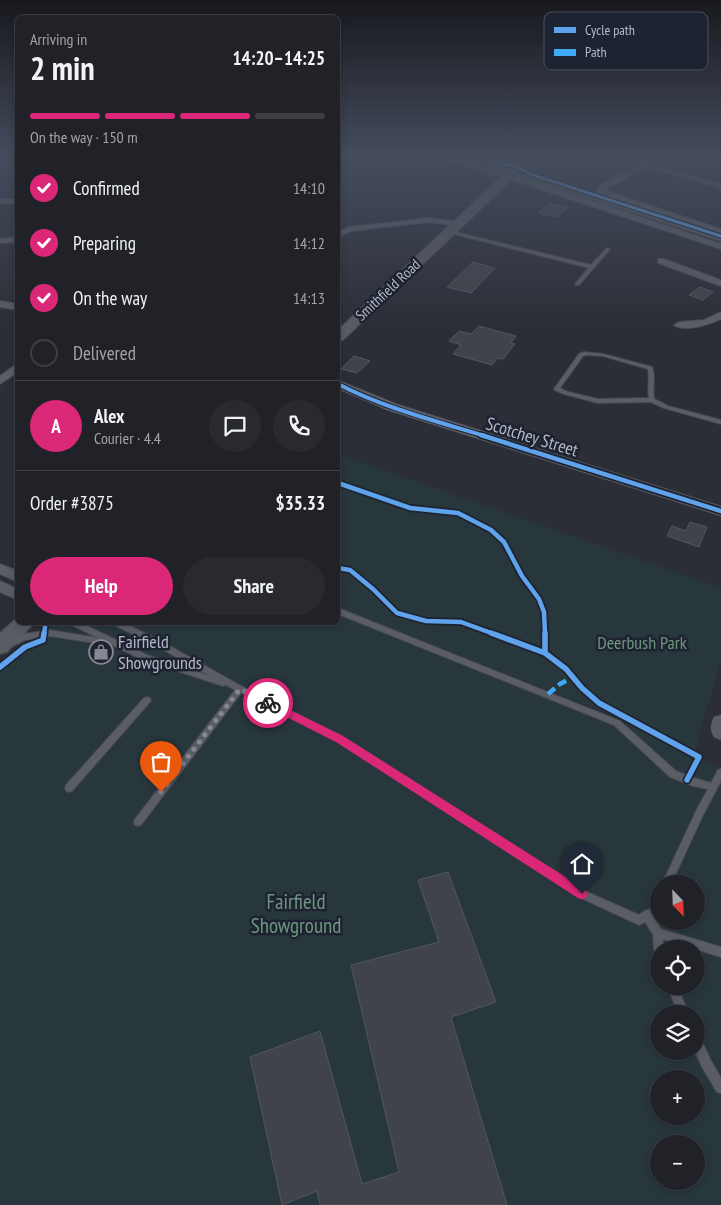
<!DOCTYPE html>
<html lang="en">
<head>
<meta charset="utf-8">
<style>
	body { margin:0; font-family:"PT Sans Narrow",sans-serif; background:#282a30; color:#f1f3f6; height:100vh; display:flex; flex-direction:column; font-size:19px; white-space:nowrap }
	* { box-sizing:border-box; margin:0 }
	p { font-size:16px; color:#a2a4a8 }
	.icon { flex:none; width:28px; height:28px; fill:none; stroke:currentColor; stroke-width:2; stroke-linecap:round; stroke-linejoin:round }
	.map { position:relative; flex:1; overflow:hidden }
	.drawer { position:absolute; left:15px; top:15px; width:325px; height:610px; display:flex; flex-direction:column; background:#202228; border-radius:8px; box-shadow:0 2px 8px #0003,0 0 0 1px #3d3f45 }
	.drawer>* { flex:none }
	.needle { width:32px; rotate:157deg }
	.buttons { position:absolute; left:650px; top:875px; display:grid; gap:10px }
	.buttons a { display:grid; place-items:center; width:55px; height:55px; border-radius:50%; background:#202228; box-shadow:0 2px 8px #0003,0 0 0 1px #3d3f45; font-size:25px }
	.pin { position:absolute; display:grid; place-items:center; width:42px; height:42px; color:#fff; margin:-51px -21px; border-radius:50% 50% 50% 0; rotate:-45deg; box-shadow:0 0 5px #0007 }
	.pin .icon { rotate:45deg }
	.courier { position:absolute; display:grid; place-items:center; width:50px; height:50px; margin:-25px; border:4px solid #db2777; border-radius:50%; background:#fff; color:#222; box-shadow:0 1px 6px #0007 }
	.head em { font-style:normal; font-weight:800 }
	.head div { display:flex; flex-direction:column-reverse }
	.head { display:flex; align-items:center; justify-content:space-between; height:85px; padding:0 15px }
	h1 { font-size:32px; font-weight:800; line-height:38px }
	.bar { display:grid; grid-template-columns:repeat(4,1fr); gap:8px 5px; align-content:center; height:60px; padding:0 15px }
	.bar i { height:6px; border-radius:4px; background:#3d3f45 }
	.bar .active { background:#db2777 }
	.bar p { grid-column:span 4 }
	.line { display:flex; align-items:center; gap:12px; padding:0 15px; border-top:1px solid #3d3f45 }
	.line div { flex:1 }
	.round { display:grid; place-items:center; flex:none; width:52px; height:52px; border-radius:26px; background:#282a30 }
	ol { padding:0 15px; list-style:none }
	li { display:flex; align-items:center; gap:15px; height:55px }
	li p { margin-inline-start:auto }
	li .icon { padding:5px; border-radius:50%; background:#db2777; color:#fff; stroke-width:4 }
	li:last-child { color:#a2a4a8 }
	li i { width:28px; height:28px; border:2px solid #3d3f45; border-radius:50% }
	.cta { display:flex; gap:10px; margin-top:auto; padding:10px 15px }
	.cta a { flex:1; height:58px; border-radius:30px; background:#db2777; color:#fff; font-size:20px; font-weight:800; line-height:58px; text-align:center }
	.cta a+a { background:#282a30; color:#f1f3f6 }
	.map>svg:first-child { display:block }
</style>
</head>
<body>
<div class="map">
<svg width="721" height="1205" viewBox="0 0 721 1205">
	<rect width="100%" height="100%" fill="#2b2e36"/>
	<path fill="#28373c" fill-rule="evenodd" d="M721,161V182L697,175Z
		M338,454L721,588V661L697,740L696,757L721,767V1205H0V673L53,623L338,622ZM365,618L621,719L633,730ZM659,884H696V921H659ZM659,949H696V986H659ZM659,1014H696V1051H659ZM659,1079H696V1116H659ZM659,1144H696V1181H659Z"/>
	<path fill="#40434a" stroke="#52565e" d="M549,203L567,207L557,217L539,213Z
		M473,262L495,268L471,293L447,287Z
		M700,287L713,292L703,300L689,295Z
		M479,326L516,336L511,343L515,344L503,359L498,358L492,365L453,354L461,345L449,341L459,331L471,334Z
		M354,356L370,361L357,373L341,369Z
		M690,522L707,527L699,547L667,536L672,526L686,531Z
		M448,872L496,1002L451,1017L507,1205H320L317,1191L282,1205L250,1057L320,1031L362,1184L399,1172L351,965L439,942L418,880Z"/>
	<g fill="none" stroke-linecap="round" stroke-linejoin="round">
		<g stroke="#474950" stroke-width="2">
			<path id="service" d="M466,158H471L721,239V241Z
				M451,231L591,265L607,248L610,249L579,285H577L575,284L589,268L450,233L449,232Z
				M584,352L603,354L652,367C656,377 652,388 654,399L668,406L721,420V424L664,408L651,402L598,403L564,394L555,390L554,389L579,354ZM587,355L603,356L648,369C650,379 647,389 649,398L598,399L568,392L560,388L583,356Z
				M338,608L620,721L676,771L694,778L711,783L718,770L721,769V781L703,815L671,884H662L697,809L708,789L693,786L670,777L614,725L338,614Z
				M69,622H79L147,655L210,676L153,644L112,624L111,622H122L159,640L243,687L343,737L585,891L639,915L643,912L650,909L656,896L659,895C659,903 661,913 653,917L661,929L721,947V957L663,939L664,949H659V954L656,952L654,949L653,934L645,922L639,925L579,897L337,741L241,693L141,825L138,826L135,825L134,822L135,819L235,690L226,685L223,686L141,659L110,644L107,645L50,636L25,640L0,652V646L24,634L50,630L98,638L70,624Z
				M147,697L150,698L151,700L150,702L72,791L69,792L66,791L65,788L66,785L144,698Z
				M667,986H677L689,1014H679Z
				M696,1036L700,1037L710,1059L721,1078V1093L717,1092L702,1067L695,1051H696Z"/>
		</g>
		<g stroke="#474950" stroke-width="2">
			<path id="minor" d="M623,158H633L721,184V188L647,167L604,190L721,229V234L597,193L596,191L601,184L641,165Z
				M506,174H512L721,244V249L506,178Z
				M0,199H18V203H0Z
				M429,218L458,222L462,224L458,226L429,222L351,231L338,237V232L349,227Z
				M18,237V242L0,243V239Z
				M658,259H664L721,280V286L658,263Z
				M0,301L18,304V310L0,307Z
				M721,312V319C711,324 684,333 674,325L679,322L704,320Z
				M18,363V372L0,384V376Z
				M0,564L18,571V582L0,574Z
				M0,581L18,589V600L0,592Z"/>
		</g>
		<g stroke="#474950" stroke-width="1">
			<path id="tertiary" d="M338,380L397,404L721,506V516L387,410L338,389Z
				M721,715V740L714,737C710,730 710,725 714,717Z"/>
		</g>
		<g stroke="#474950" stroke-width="2">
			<path id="secondary" d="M443,158H458L506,172L518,158H528L505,186L343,340L338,341V330L501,177L444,160Z
				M18,617V622H35L7,652L0,654V633Z"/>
		</g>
		<path stroke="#5d6068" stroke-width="1" stroke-dasharray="2 2" stroke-linecap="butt" d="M715,174L721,173"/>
		<use href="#service" fill="#5a5d65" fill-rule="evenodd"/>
		<use href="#minor" fill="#5a5d65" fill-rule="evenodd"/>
		<use href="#tertiary" fill="#5a5d65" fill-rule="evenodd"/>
		<use href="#secondary" fill="#595b62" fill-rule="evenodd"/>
		<path stroke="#3fa9f5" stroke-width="4.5" stroke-dasharray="9 4.5" stroke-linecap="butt" d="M548,694L560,684L573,677"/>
		<g stroke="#1e2331" stroke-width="5">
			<path id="cycleway-far3" d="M481,158L519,168L530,174L721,236"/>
		</g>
		<g stroke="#1e2331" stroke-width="6">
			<path id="cycleway-far2" d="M338,384C384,408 436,421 485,436"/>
		</g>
		<g stroke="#1e2331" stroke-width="8">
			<path id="cycleway-far1" d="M481,435L721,511
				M338,483L410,508L458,513L491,530L504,542L522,576L539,599L544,612L545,634
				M338,568L350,570L373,589L397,613L426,621L461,622L494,634
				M44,634L45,627"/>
		</g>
		<g stroke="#1e2331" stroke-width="9">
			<path id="cycleway" d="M491,633L545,653L566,669L582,688L599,703L699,757L687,780
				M545,633V653
				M0,667L25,647L43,640L44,633"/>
		</g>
		<use href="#cycleway-far3" stroke="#60a3ed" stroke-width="3"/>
		<use href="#cycleway-far2" stroke="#60a3ed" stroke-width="4"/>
		<use href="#cycleway-far1" stroke="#60a3ed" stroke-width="4.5"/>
		<use href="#cycleway" stroke="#60a3ed" stroke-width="5.5"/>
	</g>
	<linearGradient id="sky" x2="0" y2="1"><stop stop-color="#18191e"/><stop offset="0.48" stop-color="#444c5d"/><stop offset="1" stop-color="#444c5d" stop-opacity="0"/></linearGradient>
	<rect width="721" height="327" fill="url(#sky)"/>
	<path fill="#db2777" d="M268,699L343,736L586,890L587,894L586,898L582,899L578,898L336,742L265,706V700Z"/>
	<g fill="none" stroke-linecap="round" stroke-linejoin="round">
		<path stroke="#858894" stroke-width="5" stroke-dasharray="0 9" d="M161,792L240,689L268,703"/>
	</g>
	<defs>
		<g id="shop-ring" transform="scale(1.25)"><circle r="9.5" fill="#1e2331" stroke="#858894" stroke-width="1.5"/><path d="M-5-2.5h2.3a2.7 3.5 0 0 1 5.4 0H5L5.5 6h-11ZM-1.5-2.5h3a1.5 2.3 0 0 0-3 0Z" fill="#858894"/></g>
	</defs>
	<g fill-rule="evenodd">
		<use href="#shop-ring" x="101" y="652"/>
	</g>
	<g text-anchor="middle" stroke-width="5" stroke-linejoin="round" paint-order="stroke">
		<g font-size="15" fill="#b5b9c7" stroke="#1e2331">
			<text transform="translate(388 290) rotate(-43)" y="5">Smithfield Road</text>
		</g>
		<g font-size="18" fill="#b5b9c7" stroke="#1e2331">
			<text transform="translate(532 437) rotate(17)" y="6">Scotchey Street</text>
		</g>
		<g font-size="18" fill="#b5b9c7" stroke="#1e2331" text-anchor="start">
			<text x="118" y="648">Fairfield<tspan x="118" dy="21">Showgrounds</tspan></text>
		</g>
		<g font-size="18" fill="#6e967e" stroke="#1e2331">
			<text x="642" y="649">Deerbush Park</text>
		</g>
		<g font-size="21" fill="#6e967e" stroke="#1e2331">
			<text x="296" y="909">Fairfield<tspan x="296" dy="24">Showground</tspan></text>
		</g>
	</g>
	<rect x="544" y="12" width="164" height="58" rx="8" fill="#1e2331" stroke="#4b505e" stroke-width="1"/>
	<rect x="554" y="27" width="22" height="6" fill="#60a3ed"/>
	<rect x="554" y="49" width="22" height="7" fill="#3fa9f5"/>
	<g font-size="14" fill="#b5b9c7">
		<text x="585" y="35">Cycle path</text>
		<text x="585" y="57">Path</text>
	</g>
</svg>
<div class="buttons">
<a><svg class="needle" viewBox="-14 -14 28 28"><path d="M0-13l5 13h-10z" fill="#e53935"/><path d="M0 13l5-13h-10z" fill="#a2a4a8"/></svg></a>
<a><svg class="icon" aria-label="locate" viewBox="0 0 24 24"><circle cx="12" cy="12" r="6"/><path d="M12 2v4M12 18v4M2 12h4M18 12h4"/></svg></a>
<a><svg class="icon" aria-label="layers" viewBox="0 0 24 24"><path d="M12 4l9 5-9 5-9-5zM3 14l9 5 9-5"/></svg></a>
<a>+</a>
<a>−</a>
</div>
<div class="pin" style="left:161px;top:792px;background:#ea580c"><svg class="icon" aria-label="bag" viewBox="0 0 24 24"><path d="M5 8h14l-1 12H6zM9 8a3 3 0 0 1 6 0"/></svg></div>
<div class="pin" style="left:582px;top:894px;background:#1f2937"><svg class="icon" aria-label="home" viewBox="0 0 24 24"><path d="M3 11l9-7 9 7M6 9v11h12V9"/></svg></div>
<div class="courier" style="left:268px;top:703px"><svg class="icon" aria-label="bike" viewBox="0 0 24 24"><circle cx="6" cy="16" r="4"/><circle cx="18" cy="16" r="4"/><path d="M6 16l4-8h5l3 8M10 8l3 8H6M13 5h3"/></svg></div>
<section class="drawer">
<div class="head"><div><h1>2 min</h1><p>Arriving in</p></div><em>14:20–14:25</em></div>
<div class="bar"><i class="active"></i><i class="active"></i><i class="active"></i><i></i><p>On the way · 150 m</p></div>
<ol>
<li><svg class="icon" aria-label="check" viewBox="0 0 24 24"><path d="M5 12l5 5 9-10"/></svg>Confirmed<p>14:10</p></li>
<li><svg class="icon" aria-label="check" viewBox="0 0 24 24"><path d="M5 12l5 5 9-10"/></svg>Preparing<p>14:12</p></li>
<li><svg class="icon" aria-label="check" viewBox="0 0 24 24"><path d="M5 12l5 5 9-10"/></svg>On the way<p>14:13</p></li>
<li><i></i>Delivered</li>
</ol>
<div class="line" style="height:90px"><b class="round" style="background:#db2777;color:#fff">A</b><div><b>Alex</b><p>Courier · 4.4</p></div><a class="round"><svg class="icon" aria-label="chat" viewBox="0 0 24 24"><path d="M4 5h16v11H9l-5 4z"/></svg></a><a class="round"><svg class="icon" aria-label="phone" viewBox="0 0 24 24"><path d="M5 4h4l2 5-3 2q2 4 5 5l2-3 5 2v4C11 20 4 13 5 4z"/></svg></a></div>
<div class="line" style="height:65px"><div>Order #3875</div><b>$35.33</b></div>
<div class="cta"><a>Help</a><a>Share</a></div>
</section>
</div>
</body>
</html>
